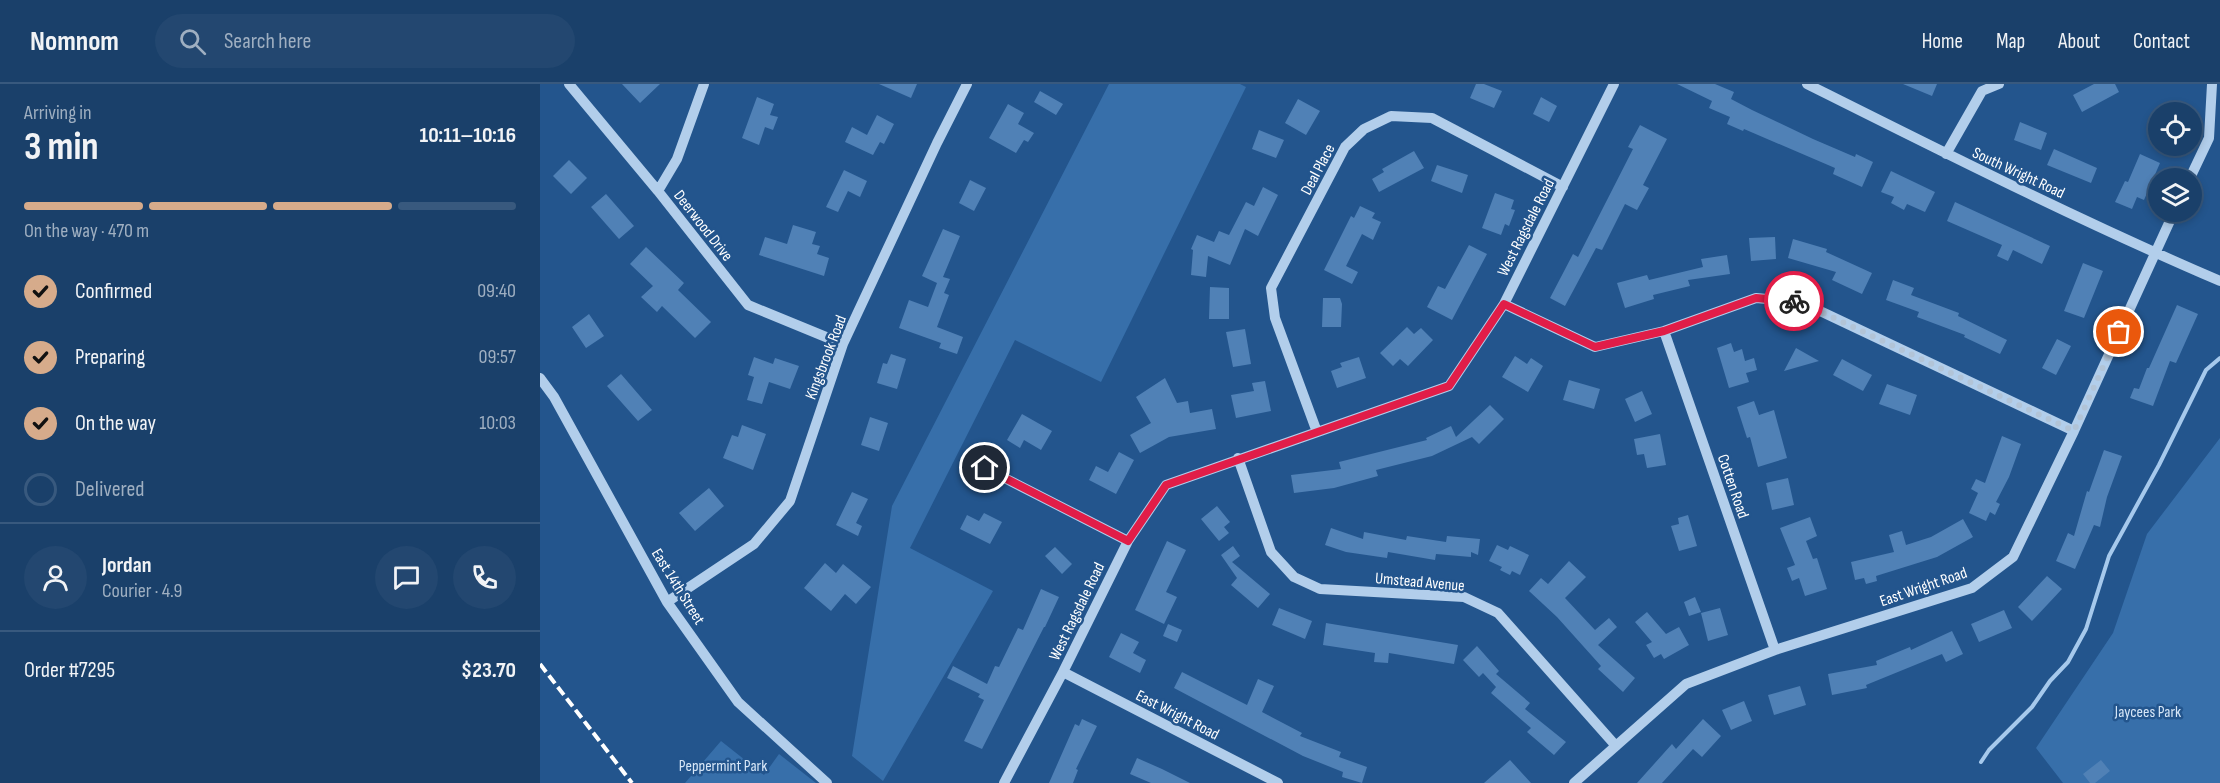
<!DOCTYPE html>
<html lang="en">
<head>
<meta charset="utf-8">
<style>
	body { margin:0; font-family:"Sofia Sans Condensed",sans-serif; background:#234770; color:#f1f3f6; height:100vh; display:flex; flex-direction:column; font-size:22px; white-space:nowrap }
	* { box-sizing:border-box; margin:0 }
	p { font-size:20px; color:#9fafc1 }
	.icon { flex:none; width:33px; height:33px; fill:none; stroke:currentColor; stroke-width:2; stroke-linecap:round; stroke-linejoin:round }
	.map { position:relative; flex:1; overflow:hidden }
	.details { display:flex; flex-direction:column; background:#1a406a; width:540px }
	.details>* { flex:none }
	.controls { position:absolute; left:1608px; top:18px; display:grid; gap:12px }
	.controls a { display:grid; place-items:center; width:54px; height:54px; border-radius:50%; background:#1a406a; box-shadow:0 3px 9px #0003,0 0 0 2px #38597e; font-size:30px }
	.pin { position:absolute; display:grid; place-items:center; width:51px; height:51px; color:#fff; margin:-26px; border:3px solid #fff; border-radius:50%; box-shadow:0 2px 6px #0007 }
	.courier { position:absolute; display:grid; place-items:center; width:60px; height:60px; margin:-30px; border:4px solid #e11d48; border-radius:50%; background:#fff; color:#222; box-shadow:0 2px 8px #0007 }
	.overview em { font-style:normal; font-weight:700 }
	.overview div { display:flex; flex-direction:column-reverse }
	.overview { display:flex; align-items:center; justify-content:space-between; height:102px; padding:0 24px }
	h1 { font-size:39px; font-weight:700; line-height:45px }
	.bar { display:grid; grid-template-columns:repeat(4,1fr); gap:9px 6px; align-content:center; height:72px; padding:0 24px }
	.bar i { height:8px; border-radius:4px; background:#38597e }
	.bar .current { background:#d6ab8b }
	.bar p { grid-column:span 4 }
	.line { display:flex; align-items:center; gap:15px; padding:0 24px; border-top:2px solid #38597e }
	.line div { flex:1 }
	.round { display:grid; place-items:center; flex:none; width:63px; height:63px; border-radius:32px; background:#234770 }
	ol { padding:0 24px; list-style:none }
	li { display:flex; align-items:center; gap:18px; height:66px }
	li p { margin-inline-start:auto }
	li .icon { padding:6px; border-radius:50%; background:#d6ab8b; color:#111; stroke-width:4 }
	li:last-child { color:#9fafc1 }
	li i { width:33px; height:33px; border:3px solid #38597e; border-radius:50% }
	header { display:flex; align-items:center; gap:36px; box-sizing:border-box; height:84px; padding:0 30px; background:#1a406a; border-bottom:2px solid #38597e }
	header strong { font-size:28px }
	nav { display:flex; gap:33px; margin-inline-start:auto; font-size:21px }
	.search { width:420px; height:54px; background:#234770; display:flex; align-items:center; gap:15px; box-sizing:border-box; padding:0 21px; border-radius:33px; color:#9fafc1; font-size:22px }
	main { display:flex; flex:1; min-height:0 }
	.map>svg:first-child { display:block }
</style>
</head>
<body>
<header>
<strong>Nomnom</strong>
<div class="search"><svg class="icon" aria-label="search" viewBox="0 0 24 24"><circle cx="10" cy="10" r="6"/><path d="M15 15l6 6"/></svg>Search here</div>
<nav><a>Home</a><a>Map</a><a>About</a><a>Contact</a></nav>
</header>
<main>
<section class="details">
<div class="overview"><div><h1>3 min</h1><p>Arriving in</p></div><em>10:11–10:16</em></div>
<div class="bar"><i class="current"></i><i class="current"></i><i class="current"></i><i></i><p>On the way · 470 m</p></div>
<ol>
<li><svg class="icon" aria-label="check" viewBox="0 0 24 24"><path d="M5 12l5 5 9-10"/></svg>Confirmed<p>09:40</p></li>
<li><svg class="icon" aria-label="check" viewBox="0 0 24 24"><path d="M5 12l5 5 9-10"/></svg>Preparing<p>09:57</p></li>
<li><svg class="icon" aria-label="check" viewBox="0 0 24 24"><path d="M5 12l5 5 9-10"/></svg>On the way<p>10:03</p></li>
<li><i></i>Delivered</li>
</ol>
<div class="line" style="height:108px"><a class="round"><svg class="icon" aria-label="person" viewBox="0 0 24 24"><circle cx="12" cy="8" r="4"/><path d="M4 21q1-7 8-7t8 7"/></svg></a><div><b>Jordan</b><p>Courier · 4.9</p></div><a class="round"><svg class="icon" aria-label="chat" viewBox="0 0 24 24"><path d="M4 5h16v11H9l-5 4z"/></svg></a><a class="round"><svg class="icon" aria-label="phone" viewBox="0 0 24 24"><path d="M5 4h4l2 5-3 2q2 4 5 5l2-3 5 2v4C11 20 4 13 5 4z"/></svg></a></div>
<div class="line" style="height:78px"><div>Order #7295</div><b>$23.70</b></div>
</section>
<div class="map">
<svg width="1680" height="699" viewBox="0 0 1680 699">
	<rect width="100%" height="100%" fill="#23558d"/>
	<path fill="#376faa" d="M569,0H700L706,3L561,298L475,256L370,464L453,507L343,697L312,672L352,422Z
		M1680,354V699H1523L1496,664L1573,549L1607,450Z
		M181,657L224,691L239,670L276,699H145Z"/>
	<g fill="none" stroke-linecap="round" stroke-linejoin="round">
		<path stroke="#a6c9ec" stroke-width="4" d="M1441,678L1449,666L1492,623L1510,597L1528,578L1546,545L1569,472L1619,381L1666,286L1680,274"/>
	</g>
	<path fill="#5081b6" d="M82,0H120L100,19Z
		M339,0H377L371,14Z
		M936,0H944L962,7L954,24L930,14Z
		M1137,0H1175L1194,8L1191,15L1212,26L1273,55L1315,73L1316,70L1333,78L1322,103L1293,90L1295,84L1204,45L1203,47L1187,40L1190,33L1169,24L1172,17Z
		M1363,0H1397L1392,12Z
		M1554,0H1575L1579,8L1542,28L1533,11Z
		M500,7L523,20L516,31L494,18Z
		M217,13L234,20L230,31L238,33L233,46L225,43L219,61L202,54Z
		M1001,13L1017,22L1009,38L993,30Z
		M758,15L780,27L766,51L745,39Z
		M468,20L484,29L478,40L494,49L488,58L484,56L476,69L449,54Z
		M337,31L354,40L344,60L340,58L333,71L305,58L312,43L327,51Z
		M1480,38L1507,49L1501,66L1474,56Z
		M1100,41L1127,55L1103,101L1109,104L1097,126L1085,120L1062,166L1056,164L1025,222L1010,214L1033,170L1038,173L1093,65L1088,63Z
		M719,46L744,56L736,74L712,65Z
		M1514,65L1557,84L1551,99L1507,81Z
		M874,67L884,84L839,108L832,95L844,88L842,85Z
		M1600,70L1620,79L1604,116L1597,113L1592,125L1575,118L1585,97L1588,98Z
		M29,76L47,94L31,110L13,92Z
		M897,81L928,91L922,109L891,97Z
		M304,86L327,97L320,113L308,107L298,128L286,123Z
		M1351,87L1395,108L1385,128L1367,120L1364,126L1351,119L1354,113L1341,108Z
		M430,96L446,104L434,127L419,119Z
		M723,103L738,111L718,152L705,145L690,181L668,172L666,193L651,191L653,166L651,165L657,151L674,158L679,147L689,151L706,118L714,122Z
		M955,109L974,116L971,125L975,126L969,142L965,140L961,151L942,144Z
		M66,110L94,142L79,155L51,123Z
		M1415,118L1510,162L1502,180L1473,166L1468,177L1457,172L1462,161L1407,137Z
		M820,122L835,129L832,134L841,138L833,156L822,150L806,182L818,188L812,200L784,186L811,132L814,134Z
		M253,141L276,148L272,160L280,162L277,170L289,174L284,192L219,171L225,153L247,160Z
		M403,145L420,152L403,193L410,195L404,209L409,211L397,243L423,253L417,270L399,264L401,259L359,244L369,216L388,223L397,199L382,192Z
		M1235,153L1236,175L1211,177L1209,154Z
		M1253,155L1287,165L1286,168L1332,189L1322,210L1292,196L1296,188L1248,174Z
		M929,161L947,170L912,236L887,223L898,202L905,205Z
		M106,163L144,199L138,206L171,238L155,254L122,222L117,228L101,213L113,202L90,180Z
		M1187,171L1190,190L1148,196L1150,202L1113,211L1114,215L1085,224L1077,199L1107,191L1109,196L1163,183L1161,175Z
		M1543,179L1563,187L1544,234L1524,227Z
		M1353,196L1374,204L1371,211L1419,229L1418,232L1467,256L1460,270L1424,253L1425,251L1377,233L1379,228L1346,216Z
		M670,203L689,204V235H669Z
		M783,214H800L802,220L801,243H782Z
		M1637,221L1658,230L1636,279L1630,277L1613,322L1590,314L1594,304L1599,305L1607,284H1609Z
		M49,230L64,252L46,264L32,243Z
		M867,243L874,250L881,244L893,256L868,282L860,275L853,282L840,269Z
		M705,245L711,280L693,283L686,248Z
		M1517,255L1531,262L1516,291L1502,284Z
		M1191,259L1194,268L1202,265L1205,277L1214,274L1217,286L1206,289L1209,298L1189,304L1177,264Z
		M1256,264L1279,277L1244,287Z
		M351,270L366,275L357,305L337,299L343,279L347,280Z
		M975,272L987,280L991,274L1003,282L988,308L962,293Z
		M214,273L233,280L235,274L259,282L250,305L229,298L222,320L207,316L214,293L208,291Z
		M819,273L826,294L797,304L791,287L802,283L800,279Z
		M1302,275L1332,291L1323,307L1293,291Z
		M81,290L112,326L98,337L67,302Z
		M625,294L637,319L648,317L650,329L672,325L676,345L629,353L600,369L590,351L611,339L596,313Z
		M1029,296L1060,305L1054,325L1023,316Z
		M725,297L731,327L696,334L691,311L714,307L712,299Z
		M1347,300L1377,311L1370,331L1339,320Z
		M1102,307L1112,330L1095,338L1085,315Z
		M1214,317L1219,331L1234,326L1247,374L1218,383L1210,353L1207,354L1197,323Z
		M950,321L964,335L939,360L932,353L892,372L836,386L838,392L794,404L754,409L751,391L801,385L799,378L887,356L886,354L911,342L916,353Z
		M482,330L512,347L501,366L484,356L480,364L467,356Z
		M330,333L348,339L339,367L321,361Z
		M202,341L226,350L213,386L183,374L192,351L198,353Z
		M1120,350L1126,381L1107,384L1104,370L1097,371L1094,355Z
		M1462,352L1481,360L1469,393L1456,418L1460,420L1455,431L1450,428L1446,437L1429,429L1438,409L1431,405L1436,395L1445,399Z
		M1564,366L1582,372L1567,413L1560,443L1554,441L1535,485L1516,477L1528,449L1534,452L1547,407L1549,408Z
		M579,368L594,376L576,410L549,396L556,382L568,388Z
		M1248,394L1254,421L1232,426L1226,399Z
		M169,404L184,422L155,447L139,429Z
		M312,408L328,415L316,439L322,442L318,452L296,441Z
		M677,422L690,438L684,443L689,449L679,457L661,435Z
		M444,429L462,438L450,460L420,445L427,431L439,437Z
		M1148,431L1157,462L1139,467L1131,442L1139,440L1138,434Z
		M1270,433L1277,452L1266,457L1273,475L1277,474L1287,505L1265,512L1259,494L1252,497L1247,484L1255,481L1240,444Z
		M1423,435L1433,453L1397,473L1336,492L1337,497L1326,500L1324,494L1315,496L1311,478L1354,468L1349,451L1362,447L1366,461L1391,453Z
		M791,444L823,455L824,448L866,456L867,452L906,458L907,452L940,455L938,471L931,468V473L896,470L895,476L848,468L847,474L806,468L785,461Z
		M627,457L646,466L626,508L637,513L624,540L595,526Z
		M957,461L968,466L970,462L989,471L980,491L972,487L970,491L960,486L962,483L949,477Z
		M693,462L700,472L692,478L730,510L718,524L691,501L697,494L681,471Z
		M515,463L532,480L522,490L505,472Z
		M1029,477L1046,493L1025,514L1055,546L1069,534L1077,543L1058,561L1095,594L1083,608L1058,585L1061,582L1017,533L989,507L1001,494L1008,500Z
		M285,479L296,489L303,480L331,503L316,520L305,510L291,527L264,504Z
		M1507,492L1522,505L1492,537L1478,523Z
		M501,505L519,513L505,543H504L442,665L424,657L444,616L438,613L440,610L407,594L413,582L447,600L455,582L459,583L478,544L483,546Z
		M1155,513L1161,528L1149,532L1144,518Z
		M739,524L772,537L765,555L732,541Z
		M1180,524L1188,551L1168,557L1161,529Z
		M1464,526L1472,544L1439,558L1431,540Z
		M1107,528L1126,550L1139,543L1149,561L1124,575L1121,570L1114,574L1106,561L1112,558L1095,538Z
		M786,539L918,561L914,580L849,569L848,579L834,578L835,569L783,561Z
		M628,540L642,546L637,558L623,552Z
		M1412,547L1423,570L1406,578L1402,570L1326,601L1327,604L1292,611L1288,590L1337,581L1336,577L1370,563L1371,566Z
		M581,549L599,558L593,569L606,576L600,589L569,573Z
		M937,562L959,587L956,590L990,619L985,625L1026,658L1014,671L987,648L991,644L951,609L956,603L943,589L939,593L923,576Z
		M642,588L707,621L718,595L734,602L722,628L762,649L760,652L801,668L799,673L827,683L822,699L802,693L803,688L763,672L634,604Z
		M1260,602L1266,621L1234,631L1228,611Z
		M1204,617L1212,637L1191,646L1182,626Z
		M542,635L557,642L536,685L538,686L533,699H509L535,640L539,642Z
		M1163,635L1181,652L1162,673L1153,665L1122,699H1097L1132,660L1136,665Z
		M597,674L622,685L650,699H611L590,690Z
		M970,676L991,699H944Z
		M1561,676L1570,687L1555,699H1550L1543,690Z"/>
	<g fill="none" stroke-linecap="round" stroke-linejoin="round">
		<path stroke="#b2ceeb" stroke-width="10" d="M29,0L118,107L208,221L303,260
			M1267,0C1403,68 1540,137 1680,197
			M1406,70L1442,7L1459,0
			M1650,94L1669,54L1672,0
			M118,107L137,75L164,0
			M964,220L1055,263L1124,247L1216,214L1261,218L1534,347
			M1124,247L1235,566
			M0,294L14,313L127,518L198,618L287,699
			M777,348L735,234L731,204L805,63L824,45L851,32L892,34L1023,103
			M698,374L731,468L754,493L780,505L924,513L958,529L1076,662
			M445,384L588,457
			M127,518L214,460L250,417L303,260L397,59L427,0
			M523,588L738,699
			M464,699L523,588L588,457L626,401L909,302L964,220L1074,0
			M1034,699L1146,600L1235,566L1432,504L1473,473L1534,347L1634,128"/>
		<path stroke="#fff" stroke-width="4" stroke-dasharray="10 4.5" stroke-linecap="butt" d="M0,580L92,699"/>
	</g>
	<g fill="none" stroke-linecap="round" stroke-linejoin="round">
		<path stroke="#b2c4d7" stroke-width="6" stroke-dasharray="0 10.8" d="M1254,217L1260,218L1534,347L1579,248"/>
		<path stroke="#e11d48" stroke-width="8" d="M445,384L588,457L626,401L909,302L964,220L1055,263L1124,247L1216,214L1254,217"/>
	</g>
	<g text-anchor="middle" stroke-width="5" stroke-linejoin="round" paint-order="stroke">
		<g font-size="16" fill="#fff" stroke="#23558d">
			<text transform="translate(777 85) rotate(-62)" y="6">Deal Place</text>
			<text transform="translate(1479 88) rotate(25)" y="6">South Wright Road</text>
			<text transform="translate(164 141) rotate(52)" y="6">Deerwood Drive</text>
			<text transform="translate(985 143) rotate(-63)" y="6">West Ragsdale Road</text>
			<text transform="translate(285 273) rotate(-69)" y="6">Kingsbrook Road</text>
			<text transform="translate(1194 402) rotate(71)" y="6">Cotten Road</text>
			<text transform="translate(880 497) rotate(5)" y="6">Umstead Avenue</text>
			<text transform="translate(139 502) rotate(58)" y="6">East 14th Street</text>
			<text transform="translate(1383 502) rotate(-19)" y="6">East Wright Road</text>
			<text transform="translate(536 527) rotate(-64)" y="6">West Ragsdale Road</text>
			<text transform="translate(638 630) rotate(27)" y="6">East Wright Road</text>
		</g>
		<g font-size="16" fill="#d7e7f8" stroke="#23558d">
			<text x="1608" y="633">Jaycees Park</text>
			<text x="183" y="687">Peppermint Park</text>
		</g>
	</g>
</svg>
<div class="controls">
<a><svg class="icon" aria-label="locate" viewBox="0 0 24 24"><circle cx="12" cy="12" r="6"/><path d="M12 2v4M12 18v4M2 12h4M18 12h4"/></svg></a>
<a><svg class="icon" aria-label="layers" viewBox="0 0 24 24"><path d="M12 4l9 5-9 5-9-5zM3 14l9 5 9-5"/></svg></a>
</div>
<div class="pin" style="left:1579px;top:248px;background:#ea580c"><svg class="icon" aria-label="bag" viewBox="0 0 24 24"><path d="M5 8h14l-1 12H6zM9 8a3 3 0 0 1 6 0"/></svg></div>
<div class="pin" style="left:445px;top:384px;background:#1f2937"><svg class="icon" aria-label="home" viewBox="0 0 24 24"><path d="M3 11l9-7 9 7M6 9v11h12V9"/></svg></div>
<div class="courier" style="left:1254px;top:217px"><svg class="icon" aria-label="bike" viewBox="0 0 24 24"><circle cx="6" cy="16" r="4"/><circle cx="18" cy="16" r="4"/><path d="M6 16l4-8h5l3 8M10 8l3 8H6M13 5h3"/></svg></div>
</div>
</main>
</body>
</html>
